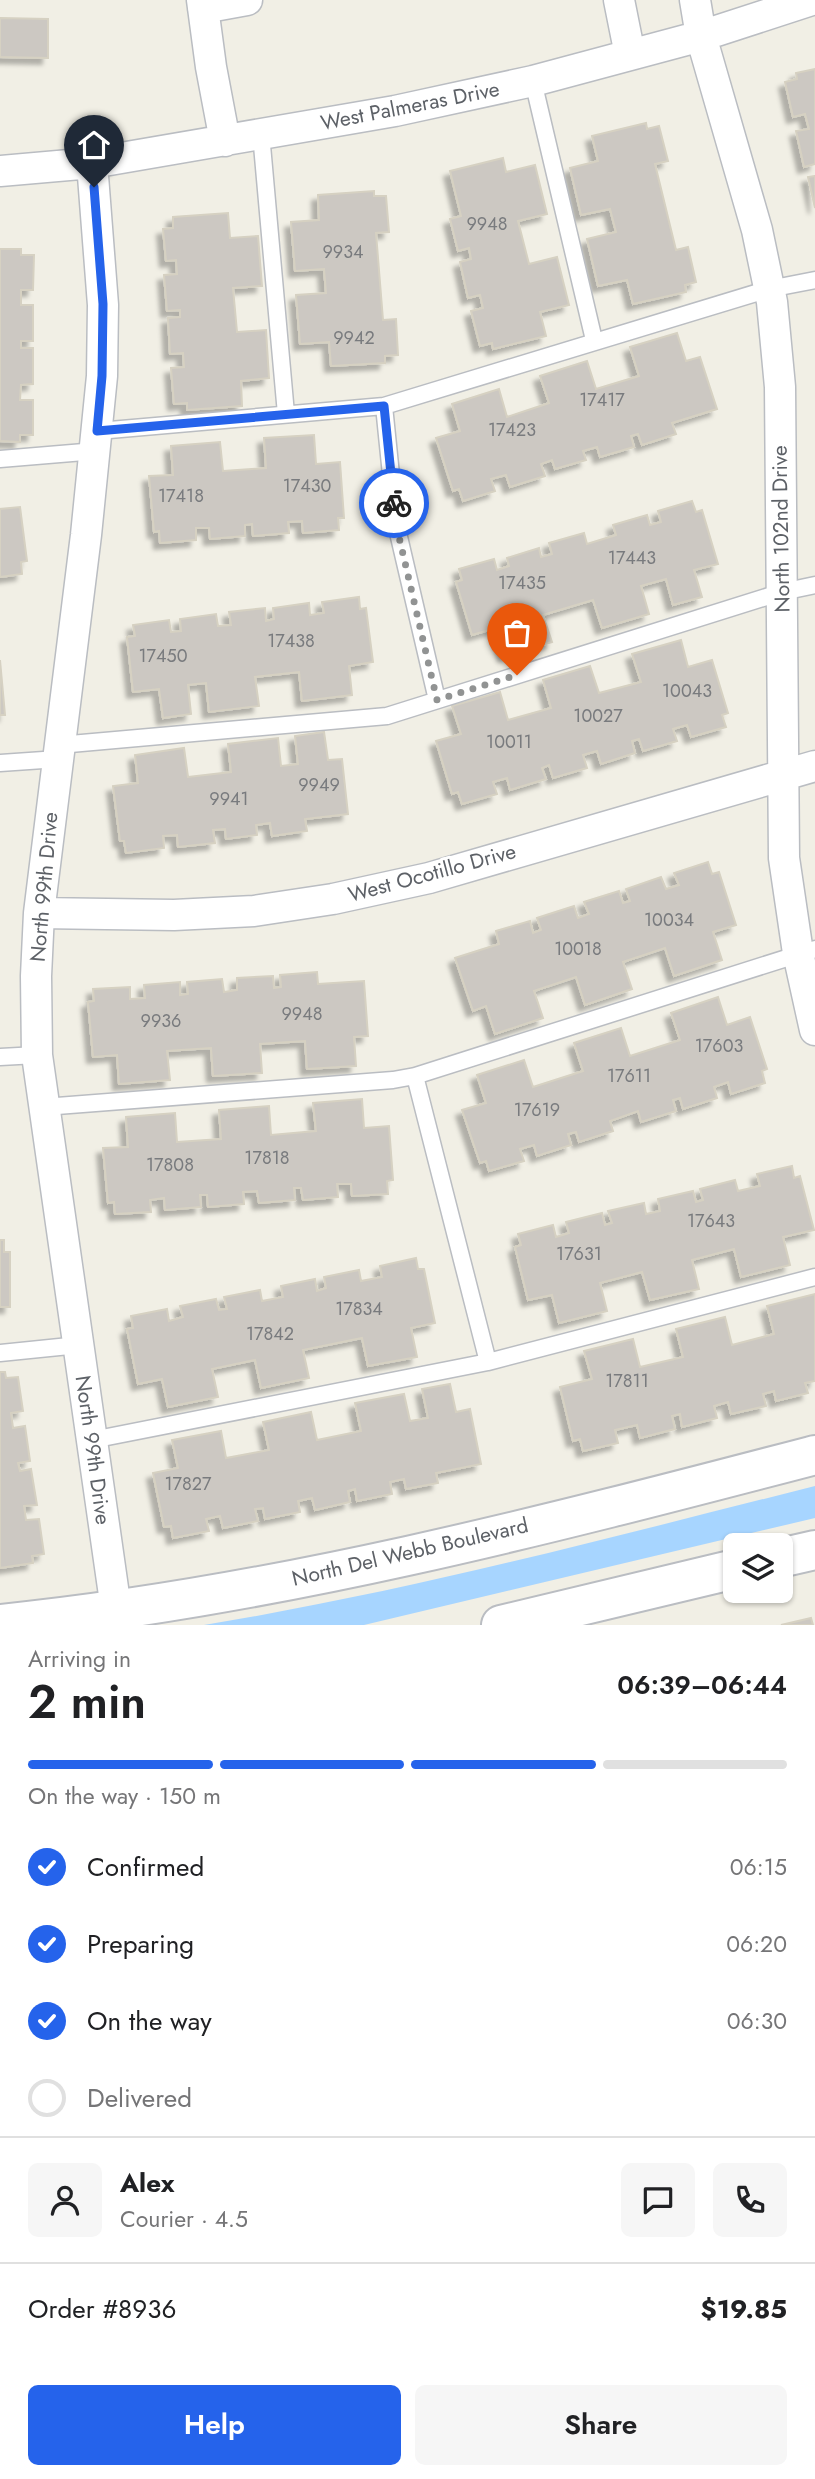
<!DOCTYPE html>
<html lang="en">
<head>
<meta charset="utf-8">
<style>
	body { margin:0; font-family:Jost,sans-serif; background:#f6f6f6; color:#202124; height:100vh; display:flex; flex-direction:column; font-size:26px; white-space:nowrap }
	* { box-sizing:border-box; margin:0 }
	p { font-size:23px; color:#757577 }
	.icon { flex:none; width:38px; height:38px; fill:none; stroke:currentColor; stroke-width:2; stroke-linecap:round; stroke-linejoin:round }
	.map { position:relative; height:1625px; overflow:hidden }
	.side { display:flex; flex-direction:column; background:#fff; flex:1 }
	.side>* { flex:none }
	.tools { position:absolute; left:723px; top:1533px; display:grid; gap:14px }
	.tools a { display:grid; place-items:center; width:70px; height:70px; border-radius:10px; background:#fff; box-shadow:0 2px 5px #0004; font-size:35px }
	.pin { position:absolute; display:grid; place-items:center; width:60px; height:60px; color:#fff; margin:-72px -30px; border-radius:50% 50% 50% 0; rotate:-45deg; box-shadow:0 0 7px #0007 }
	.pin .icon { rotate:45deg }
	.courier { position:absolute; display:grid; place-items:center; width:70px; height:70px; margin:-35px; border:5px solid #2563eb; border-radius:50%; background:#fff; color:#222; box-shadow:0 2px 9px #0007 }
	.head em { font-style:normal; font-weight:600 }
	.head div { display:flex; flex-direction:column-reverse }
	.head { display:flex; align-items:center; justify-content:space-between; height:119px; padding:0 28px }
	h1 { font-size:46px; font-weight:600; line-height:52px }
	.bar { display:grid; grid-template-columns:repeat(4,1fr); gap:10px 7px; align-content:center; height:84px; padding:0 28px }
	.bar i { height:9px; border-radius:5px; background:#e0e0e0 }
	.bar .selected { background:#2563eb }
	.bar p { grid-column:span 4 }
	.line { display:flex; align-items:center; gap:18px; padding:0 28px; border-top:2px solid #e0e0e0 }
	.line div { flex:1 }
	.round { display:grid; place-items:center; flex:none; width:74px; height:74px; border-radius:10px; background:#f6f6f6 }
	ol { padding:0 28px; list-style:none }
	li { display:flex; align-items:center; gap:21px; height:77px }
	li p { margin-inline-start:auto }
	li .icon { padding:7px; border-radius:50%; background:#2563eb; color:#fff; stroke-width:4 }
	li:last-child { color:#757577 }
	li i { width:38px; height:38px; border:4px solid #e0e0e0; border-radius:50% }
	.primary-button { display:flex; gap:14px; margin-top:auto; padding:14px 28px }
	.primary-button a { flex:1; height:80px; border-radius:10px; background:#2563eb; color:#fff; font-size:28px; font-weight:600; line-height:80px; text-align:center }
	.primary-button a+a { background:#f6f6f6; color:#202124 }
	.map>svg:first-child { display:block }
</style>
</head>
<body>
<div class="map">
<svg width="815" height="1625" viewBox="0 0 815 1625">
	<defs>
		<filter id="shadow"><feDropShadow dx="-6" dy="6" stdDeviation="2" flood-color="#0004"/></filter>
	</defs>
	<rect width="100%" height="100%" fill="#f1efe5"/>
	<path fill="#a7d5ff" d="M815,1486V1518L364,1625H204C411,1591 612,1537 815,1486Z"/>
	<path fill="#ccc8c2" stroke="#d6d1c2" stroke-width="2" filter="url(#shadow)" d="M0,18L48,19V58L0,57Z
		M815,69V164L804,167L796,131L809,129L805,114L793,117L785,82L797,79L796,73Z
		M646,123L647,129L659,126L668,161L655,164L676,250L688,247L696,282L685,285L686,292L633,304L627,280L598,286L587,239L616,232L610,209L581,215L570,168L598,161L592,136Z
		M503,158L506,172L535,165L547,214L518,221L529,264L557,257L569,305L540,312L546,336L493,349L492,343L480,346L471,311L483,308L480,295L468,298L460,262L471,259L469,248L458,251L450,219L461,216L450,171Z
		M815,176V208L808,177Z
		M374,191V196H386L389,232L376,233L383,320L396,319L398,355L385,356V363L331,366L329,342L300,344L296,295L326,293L324,269L295,271L291,222L319,220L318,195Z
		M228,213L230,238L258,236L262,286L233,288L237,332L266,330L269,378L241,381L242,406L187,410V403L174,404L171,368L184,367L183,353L170,354L168,318L180,317V310L167,311L164,275L177,274L176,260L166,261L163,229L173,228V217Z
		M0,249H21V255H34L33,290H21V305H33V341H21V348H33V384L21,385L20,400H33V435H20V442L0,441Z
		M677,333L686,361L700,357L717,409L672,423L676,434L642,445L638,434L631,436L634,447L600,457L597,447L583,451L586,460L555,469L552,460L541,464L545,476L510,487L506,475L491,479L495,491L463,501L459,489L453,491L436,438L460,431L452,404L499,389L507,417L549,403L540,376L587,361L596,389L639,376L630,347Z
		M314,435L316,464L340,462L344,518H338L339,530L303,533L302,521L288,522L289,533L253,536L252,524L245,525V536L210,539L209,528H196V540L160,543L159,531L154,532L149,476L173,475L171,446L220,442L223,471L266,468L264,438Z
		M692,501L696,512L702,510L718,564L694,570L702,597L673,605L666,579L641,586L649,614L602,628L593,600L543,615L552,642L504,656L496,628L472,635L456,582L462,580L459,569L494,559L497,570L509,566L507,558L539,548L541,557L552,554L549,543L584,533L587,544L616,535L613,525L647,515L650,525L661,522L658,511Z
		M20,507L27,561L21,562L22,574L0,577V509Z
		M359,597L360,609L366,608L373,662L349,666L352,695L302,701L299,672L255,677L259,706L209,712L206,683L188,685L191,714L163,718L159,689L133,692L127,637L135,636L133,625L169,620L171,632L181,631L180,619L216,614L218,626L231,625L229,612L265,608L266,621L274,619L273,608L309,603L310,615L324,613L322,602Z
		M681,640L688,667L712,660L728,713L722,715L726,727L691,737L687,725L673,729L677,741L643,751L639,739L632,741L635,753L601,764L597,751L583,755L587,768L553,778L549,765L542,768L546,779L510,790L507,778L493,782L497,794L462,804L458,792L452,794L436,741L461,734L452,706L500,692L508,720L551,708L543,680L590,666L599,693L641,682L632,654Z
		M0,660L5,715H0Z
		M324,732L328,760L342,759L348,814L305,819L307,831L272,836L270,823L256,825L257,835L226,839L225,829L213,830L215,843L178,847L177,835L163,836L164,848L126,853L124,841H120L113,786L138,783L135,755L184,748L188,777L231,772L228,744L278,738L281,766L298,764L295,736Z
		M708,862L712,874L719,872L736,925L713,932L722,960L674,976L665,948L623,962L632,989L585,1005L576,977L534,991L543,1018L495,1034L486,1006L473,1011L455,958L499,944L496,931L530,921L533,933L541,930L537,918L574,906L578,918L589,914L584,902L619,891L623,903L630,901L626,889L661,877L666,889L679,885L674,873Z
		M317,972L318,984L364,981L368,1036L354,1037L356,1066L307,1069L305,1041L260,1044L262,1073L213,1076L211,1048L167,1051L170,1080L119,1084L117,1055L93,1057L88,1002L94,1001L93,989L130,987V999L145,998L144,985L180,982V995L188,994L187,982L222,979L224,992L237,990V978L273,976L274,988L281,987L280,975Z
		M718,997L727,1025L750,1017L767,1069L762,1071L765,1083L731,1094L728,1082L714,1087L717,1098L683,1109L680,1098L673,1100L676,1111L641,1122L638,1111L610,1121L613,1131L579,1142L576,1132L568,1134L571,1145L537,1156L534,1145L520,1149L524,1161L489,1171L486,1161L480,1163L462,1110L486,1103L477,1075L524,1060L533,1087L583,1071L574,1043L621,1028L630,1056L680,1040L671,1013Z
		M362,1099L364,1128L389,1126L393,1180L387,1181L388,1194L352,1196L351,1184H337L338,1197L303,1200L301,1188H294L295,1200L259,1203L257,1191L243,1192L244,1204L208,1207L207,1195H200L201,1207L165,1210L164,1198L150,1200L151,1212L115,1214L114,1202L108,1203L103,1148L128,1147L126,1117L175,1113L177,1142L221,1139L219,1110L269,1106L271,1135L316,1131L313,1103Z
		M792,1166L794,1178L800,1176L814,1230L783,1237L790,1265L741,1277L734,1249L692,1260L699,1289L650,1300L642,1272L600,1283L607,1311L559,1323L552,1295L528,1300L515,1247L521,1245L518,1234L553,1225L556,1237L569,1233L566,1222L602,1213L605,1225L612,1223L608,1211L644,1203L646,1214L660,1211L658,1199L693,1191L696,1202L703,1200L700,1189L735,1180L738,1191L760,1186L757,1174Z
		M0,1240H4V1252H10V1307H0Z
		M416,1258L418,1269H424L435,1323L411,1328L417,1357L368,1366L362,1338L303,1350L309,1378L261,1388L255,1360L212,1369L218,1397L168,1407L162,1379L138,1384L127,1329L133,1328L131,1316L167,1309L169,1321L183,1317L180,1306L216,1299L219,1310L227,1309L224,1297L260,1290L262,1301L283,1297L281,1286L315,1279L317,1291L326,1288L324,1277L359,1270L361,1281L382,1277L380,1266Z
		M815,1294V1381L805,1383L808,1393L776,1401L774,1391L763,1394L766,1406L731,1414L728,1402L714,1406L717,1418L682,1427L680,1414L672,1416L675,1429L640,1438L637,1425L615,1430L618,1443L583,1451L580,1439L573,1441L560,1387L592,1379L584,1351L633,1339L640,1367L683,1357L676,1329L725,1317L732,1345L774,1334L767,1306Z
		M0,1372H5L6,1378L18,1377L23,1411L11,1413L13,1428L25,1426L30,1461L18,1463L20,1471L31,1469L37,1505L24,1506L26,1520L39,1519L44,1554L32,1556L33,1563L0,1568Z
		M450,1384L456,1412L470,1409L481,1464L436,1473L438,1483L406,1489L404,1479L390,1482L392,1494L357,1501L355,1489L348,1491L350,1502L315,1510L312,1498L298,1501L300,1512L265,1519L263,1508L255,1509L258,1521L223,1528L220,1516L206,1519L209,1531L173,1538L171,1526L164,1527L153,1473L178,1468L172,1440L221,1431L226,1458L269,1450L263,1422L311,1412L317,1440L361,1431L355,1403L404,1394L410,1421L428,1418L422,1389Z
		M811,1618L813,1625H781Z"/>
	<g fill="none" stroke-linecap="round" stroke-linejoin="round">
		<g stroke="#babdc2" stroke-width="19">
			<path id="service" d="M533,81L594,340
				M261,134L286,414
				M384,406L396,524L437,700
				M98,431L384,406L769,289L815,280
				M0,459L96,451
				M59,745L387,716L782,592L815,585
				M0,763L58,759
				M0,1057L37,1055
				M415,1076L488,1362
				M44,1107L393,1080L415,1076L815,949
				M0,1353L79,1345
				M92,1440L488,1362L815,1277"/>
		</g>
		<g stroke="#babdc2" stroke-width="33">
			<path id="minor" d="M202,0L211,67L225,141
				M619,0L630,55
				M695,0L701,36L757,230L772,302L780,387L784,858L798,953L815,1030
				M203,8L247,0
				M92,163L103,305L102,376L86,535L39,913L36,976L37,1055L116,1609
				M0,171L92,163L395,111L533,81L701,36L812,0
				M39,913L174,915L254,911L333,899L429,878L815,766"/>
		</g>
		<g stroke="#babdc2" stroke-width="42">
			<path id="tertiary" d="M780,1558L815,1550
				M0,1624C276,1596 547,1525 815,1455
				M501,1625L735,1569"/>
		</g>
		<use href="#service" stroke="#fff" stroke-width="16"/>
		<use href="#minor" stroke="#fff" stroke-width="30"/>
		<use href="#tertiary" stroke="#fff" stroke-width="38"/>
	</g>
	<g fill="none" stroke-linecap="round" stroke-linejoin="round">
		<path stroke="#919393" stroke-width="7" stroke-dasharray="0 12.6" d="M394,503L396,524L437,700L517,675"/>
		<path stroke="#2563eb" stroke-width="9" d="M94,187L103,304L102,376L97,431L384,406L394,503"/>
	</g>
	<g text-anchor="middle" stroke-width="6" stroke-linejoin="round" paint-order="stroke">
		<g font-size="18" fill="#797b7e">
			<text x="487" y="230">9948</text>
			<text x="343" y="258">9934</text>
			<text x="354" y="344">9942</text>
			<text x="602" y="406">17417</text>
			<text x="512" y="436">17423</text>
			<text x="307" y="492">17430</text>
			<text x="181" y="502">17418</text>
			<text x="632" y="564">17443</text>
			<text x="522" y="589">17435</text>
			<text x="291" y="647">17438</text>
			<text x="163" y="662">17450</text>
			<text x="687" y="697">10043</text>
			<text x="598" y="722">10027</text>
			<text x="509" y="748">10011</text>
			<text x="319" y="791">9949</text>
			<text x="229" y="805">9941</text>
			<text x="669" y="926">10034</text>
			<text x="578" y="955">10018</text>
			<text x="302" y="1020">9948</text>
			<text x="161" y="1027">9936</text>
			<text x="719" y="1052">17603</text>
			<text x="629" y="1082">17611</text>
			<text x="537" y="1116">17619</text>
			<text x="267" y="1164">17818</text>
			<text x="170" y="1171">17808</text>
			<text x="711" y="1227">17643</text>
			<text x="579" y="1260">17631</text>
			<text x="359" y="1315">17834</text>
			<text x="270" y="1340">17842</text>
			<text x="627" y="1387">17811</text>
			<text x="188" y="1490">17827</text>
		</g>
		<g font-size="21" fill="#5d6167" stroke="#fff">
			<text transform="translate(410 106) rotate(-11)" y="7">West Palmeras Drive</text>
			<text transform="translate(781 529) rotate(-91)" y="7">North 102nd Drive</text>
			<text transform="translate(432 873) rotate(-15)" y="7">West Ocotillo Drive</text>
			<text transform="translate(44 887) rotate(-85)" y="7">North 99th Drive</text>
			<text transform="translate(93 1450) rotate(82)" y="7">North 99th Drive</text>
			<text transform="translate(410 1552) rotate(-13)" y="7">North Del Webb Boulevard</text>
		</g>
	</g>
</svg>
<div class="tools">
<a><svg class="icon" aria-label="layers" viewBox="0 0 24 24"><path d="M12 4l9 5-9 5-9-5zM3 14l9 5 9-5"/></svg></a>
</div>
<div class="pin" style="left:517px;top:675px;background:#ea580c"><svg class="icon" aria-label="bag" viewBox="0 0 24 24"><path d="M5 8h14l-1 12H6zM9 8a3 3 0 0 1 6 0"/></svg></div>
<div class="pin" style="left:94px;top:187px;background:#1f2937"><svg class="icon" aria-label="home" viewBox="0 0 24 24"><path d="M3 11l9-7 9 7M6 9v11h12V9"/></svg></div>
<div class="courier" style="left:394px;top:503px"><svg class="icon" aria-label="bike" viewBox="0 0 24 24"><circle cx="6" cy="16" r="4"/><circle cx="18" cy="16" r="4"/><path d="M6 16l4-8h5l3 8M10 8l3 8H6M13 5h3"/></svg></div>
</div>
<section class="side">
<div class="head"><div><h1>2 min</h1><p>Arriving in</p></div><em>06:39–06:44</em></div>
<div class="bar"><i class="selected"></i><i class="selected"></i><i class="selected"></i><i></i><p>On the way · 150 m</p></div>
<ol>
<li><svg class="icon" aria-label="check" viewBox="0 0 24 24"><path d="M5 12l5 5 9-10"/></svg>Confirmed<p>06:15</p></li>
<li><svg class="icon" aria-label="check" viewBox="0 0 24 24"><path d="M5 12l5 5 9-10"/></svg>Preparing<p>06:20</p></li>
<li><svg class="icon" aria-label="check" viewBox="0 0 24 24"><path d="M5 12l5 5 9-10"/></svg>On the way<p>06:30</p></li>
<li><i></i>Delivered</li>
</ol>
<div class="line" style="height:126px"><a class="round"><svg class="icon" aria-label="person" viewBox="0 0 24 24"><circle cx="12" cy="8" r="4"/><path d="M4 21q1-7 8-7t8 7"/></svg></a><div><b>Alex</b><p>Courier · 4.5</p></div><a class="round"><svg class="icon" aria-label="chat" viewBox="0 0 24 24"><path d="M4 5h16v11H9l-5 4z"/></svg></a><a class="round"><svg class="icon" aria-label="phone" viewBox="0 0 24 24"><path d="M5 4h4l2 5-3 2q2 4 5 5l2-3 5 2v4C11 20 4 13 5 4z"/></svg></a></div>
<div class="line" style="height:91px"><div>Order #8936</div><b>$19.85</b></div>
<div class="primary-button"><a>Help</a><a>Share</a></div>
</section>
</body>
</html>
